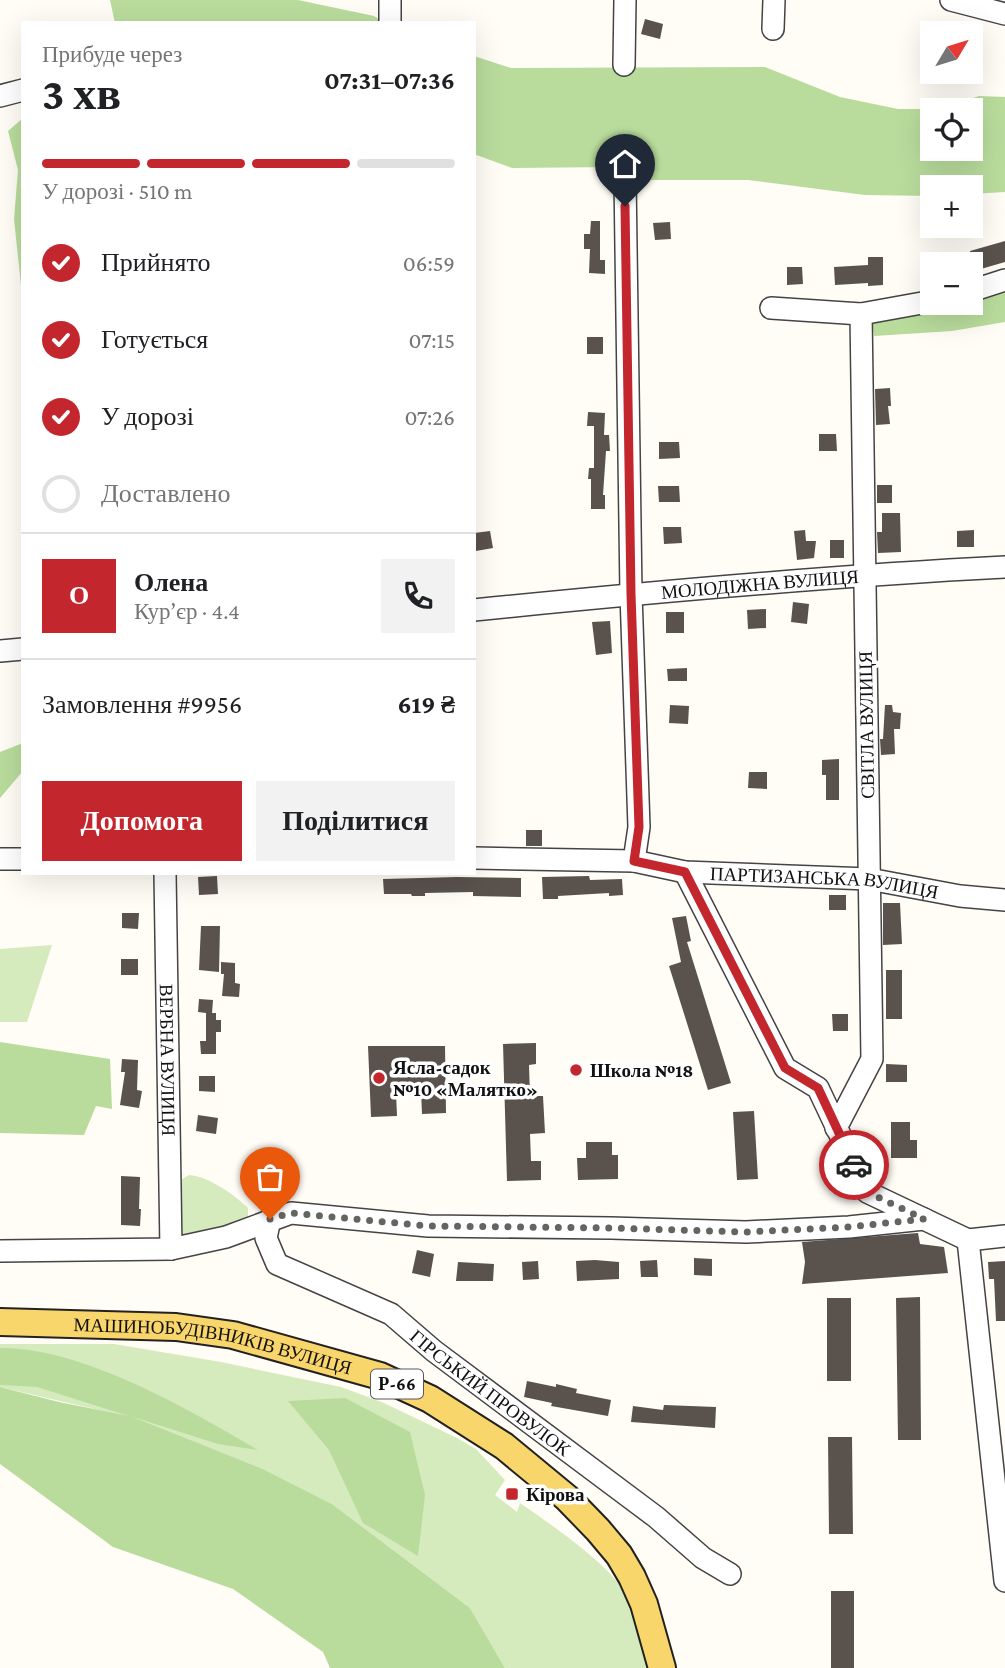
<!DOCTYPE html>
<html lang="uk">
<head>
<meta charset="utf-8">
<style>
	body { margin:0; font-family:"Crimson Pro",serif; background:#f2f2f2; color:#202124; height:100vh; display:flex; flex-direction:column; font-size:26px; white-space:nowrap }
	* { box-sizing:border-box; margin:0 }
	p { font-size:23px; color:#757577 }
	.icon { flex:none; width:38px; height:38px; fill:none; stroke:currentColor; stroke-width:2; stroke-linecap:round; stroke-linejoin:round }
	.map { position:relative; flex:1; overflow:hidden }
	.drawer { position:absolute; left:21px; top:21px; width:455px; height:854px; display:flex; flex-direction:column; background:#fff; border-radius:0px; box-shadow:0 7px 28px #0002 }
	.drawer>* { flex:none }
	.needle { width:46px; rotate:52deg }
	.controls { position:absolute; left:920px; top:21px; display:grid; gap:14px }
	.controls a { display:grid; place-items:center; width:63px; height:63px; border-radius:0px; background:#fff; box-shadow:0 7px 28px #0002; font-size:35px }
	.pin { position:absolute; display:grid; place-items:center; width:60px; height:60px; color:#fff; margin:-72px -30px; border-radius:50% 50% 50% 0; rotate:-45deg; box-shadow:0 0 7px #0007 }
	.pin .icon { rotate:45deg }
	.courier { position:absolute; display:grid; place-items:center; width:70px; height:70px; margin:-35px; border:5px solid #c4262e; border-radius:50%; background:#fff; color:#222; box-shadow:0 2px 9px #0007 }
	.head em { font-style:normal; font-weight:700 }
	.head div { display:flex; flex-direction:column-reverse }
	.head { display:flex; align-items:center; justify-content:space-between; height:119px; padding:0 21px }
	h1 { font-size:46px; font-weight:700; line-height:52px }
	.bar { display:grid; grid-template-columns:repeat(4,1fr); gap:10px 7px; align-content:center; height:84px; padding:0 21px }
	.bar i { height:9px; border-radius:5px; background:#e0e0e0 }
	.bar .active { background:#c4262e }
	.bar p { grid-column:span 4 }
	.line { display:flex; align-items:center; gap:18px; padding:0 21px; border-top:2px solid #e0e0e0 }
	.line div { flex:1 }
	.round { display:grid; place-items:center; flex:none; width:74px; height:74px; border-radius:0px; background:#f2f2f2 }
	ol { padding:0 21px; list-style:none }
	li { display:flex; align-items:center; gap:21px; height:77px }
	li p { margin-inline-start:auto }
	li .icon { padding:7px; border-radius:50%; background:#c4262e; color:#fff; stroke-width:4 }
	li:last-child { color:#757577 }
	li i { width:38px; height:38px; border:4px solid #e0e0e0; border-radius:50% }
	.cta { display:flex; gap:14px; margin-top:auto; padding:14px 21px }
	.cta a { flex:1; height:80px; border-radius:0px; background:#c4262e; color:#fff; font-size:28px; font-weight:700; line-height:80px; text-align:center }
	.cta a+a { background:#f2f2f2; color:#202124 }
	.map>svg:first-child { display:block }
</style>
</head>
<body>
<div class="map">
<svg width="1005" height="1668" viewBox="0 0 1005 1668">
	<rect width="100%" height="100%" fill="#fffdf5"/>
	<path fill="#d5ebbd" d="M52,945L27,1022H0V949Z
		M189,1175C208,1176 235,1195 248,1208V1217L197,1236L177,1238L179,1181Z
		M0,1344H114L221,1362L341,1387L384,1403L457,1438L476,1449L505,1480L495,1495L517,1512L520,1503C550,1524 615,1567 629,1600C639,1622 644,1646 651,1668H505L470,1608L332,1504L263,1469L129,1417L0,1387Z"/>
	<path fill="#b9dc9c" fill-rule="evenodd" d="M110,0H298L374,16L385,23H115Z
		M474,56L511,68L765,67L840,97L898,109H941L979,96L1005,97V192L971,194V187H933V196L865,195L748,180H636L614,167L512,168L474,154ZM933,110H971V149H933Z
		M23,118V304L14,219L18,170L8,131Z
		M1005,287V322L952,331L874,336L871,319L908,314L948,303H971V296Z
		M23,743V771L0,798V752Z
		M0,1042L110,1059L112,1109L96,1106L84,1135L0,1133Z
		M0,1348C81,1347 189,1409 258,1450L218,1444L130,1416L263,1469L332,1504L470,1608L505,1668H330L323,1652L233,1589L113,1547L0,1464V1387L59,1402L129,1416L37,1387L0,1385Z
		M345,1398L410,1432L425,1495L418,1556L363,1523L329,1450L288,1401Z"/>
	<path fill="#5a524d" d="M645,19L663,24L660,39L641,34Z
		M591,221H600V260H605V274L589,273L590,249H584V234H590Z
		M670,222L671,239L655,240L653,223Z
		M1005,241V262L974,271L970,251Z
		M868,257H883V285L868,286V283L835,285L834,267L868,265Z
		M787,267H802L803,284L787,285Z
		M587,337H603V354H587Z
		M890,388L891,406H888L890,424L876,425L875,389Z
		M588,412L605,413L604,435H609L610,451H606L603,495H605V509H591V479H588L589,468H594V426H587Z
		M819,434H836L837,451H819Z
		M659,442H679L680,458L659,459Z
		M877,485H892V503H877Z
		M658,486H679L680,502H659Z
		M882,513H900L901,552L878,553L877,532H882Z
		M663,527H681L682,543L664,544Z
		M805,530L806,541H816L814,558L797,560L794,531Z
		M974,530V547H957V531Z
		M490,531L493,548L476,551L474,533Z
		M830,540H844V558H830Z
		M793,602L809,604L807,624L791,622Z
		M766,609V628L748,629L747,610Z
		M666,612H684V633H666Z
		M610,621L612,653L596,655L592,622Z
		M687,668V681H668L667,669Z
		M670,705L689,706L688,724L669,723Z
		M885,705H892L893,712L901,713L900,729H894L895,754L881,755L880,739H883Z
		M839,759V800H826V775H822V760Z
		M749,772H767V789L748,788Z
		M526,830H542V846H526Z
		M217,876L218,894L199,895L198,877Z
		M589,876L590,880L622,879L623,895L609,896V893L558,896V899H543L542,877Z
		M457,877L521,878V897L473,896V892L425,893V896H412L411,894H384L383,879Z
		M829,895H846V910H829Z
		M883,903H900L902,944L883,945Z
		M122,913H139L138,929L122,928Z
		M686,916L691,941L687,942L731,1083L708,1090L669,966L681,962L672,918Z
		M201,926H220L219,972L199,970Z
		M121,959H138V975H121Z
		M221,962L235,963V983L240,984L239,997L222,996L224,974H221Z
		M886,970H902V1019H886Z
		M199,999L213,1000L212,1013H216V1020H221V1032H216V1054H201L200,1041H206V1013L198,1012Z
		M832,1014H848V1031H833Z
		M536,1043V1064L529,1065L530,1096H543L545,1133L530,1134L531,1161H541V1180L507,1181L503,1044Z
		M368,1046H445L446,1113L422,1114L421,1091L396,1092L397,1116L371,1117Z
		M122,1059L138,1060L137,1090L142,1091L139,1108L120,1105L125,1072H121Z
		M886,1064L907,1065V1082H886Z
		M199,1076H215V1092L199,1091Z
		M754,1111L758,1179L737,1180L733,1112Z
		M198,1115L218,1118L216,1134L196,1131Z
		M891,1122H910V1140H917V1158H891Z
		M586,1142H612V1155H618V1179L578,1180L577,1158H586Z
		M121,1176L140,1177L139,1209H141L140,1226L121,1225Z
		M918,1233L920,1244L944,1247L948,1273L802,1284L805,1262L802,1242Z
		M417,1250L434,1254L430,1277L412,1273Z
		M694,1258L712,1259V1276L694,1275Z
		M595,1260L619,1262V1279L577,1281L576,1261Z
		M657,1260L658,1277H641L640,1261Z
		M538,1261L539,1279L523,1280L522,1262Z
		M1005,1261V1321H996L994,1279H989L988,1262Z
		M458,1262L494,1264L493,1281H456Z
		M920,1297L921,1440H898L896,1298Z
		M827,1298H851V1381H827Z
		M527,1381L556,1387V1384L577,1389L576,1393L611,1400L608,1416L551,1406L552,1403L524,1397Z
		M664,1405L716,1407L715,1428L631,1422L633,1406L663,1410Z
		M828,1437H852L853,1534H829Z
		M831,1591H854V1668H831Z"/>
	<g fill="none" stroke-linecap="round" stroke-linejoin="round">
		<g stroke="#444" stroke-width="24">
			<g id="minor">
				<path d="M951,0L1005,14"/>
				<path d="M390,23V0"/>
				<path d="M773,29L774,0"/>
				<path d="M624,65L625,0"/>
				<path d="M0,96L23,90"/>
				<path d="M625,178L631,594L639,827L634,861"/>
				<path d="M971,291L1005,280"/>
				<path d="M771,308L861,314L933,301"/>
				<path id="s1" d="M474,610C651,592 828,576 1005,567"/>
				<path d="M0,651L23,649"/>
				<path id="s2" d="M474,858L634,861L685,872L869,879L960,896L1005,900"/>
				<path d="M0,859H23"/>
				<path d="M685,872L785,1068L818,1088L867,1192L968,1240"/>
				<path id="s3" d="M165,873L171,1249"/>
				<path d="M836,1128L872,1059L861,314"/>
				<path id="s4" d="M270,1219L266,1238L277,1264L391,1314L434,1351L656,1517L703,1558L730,1574"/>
				<path d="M968,1240L1005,1581"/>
				<path d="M968,1240L1005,1236"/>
				<path d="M0,1251L171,1249L226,1237L291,1213L428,1226L611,1228L746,1232L849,1227L924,1219"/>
			</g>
		</g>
		<g stroke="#222" stroke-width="30">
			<g id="major">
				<path id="s5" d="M0,1322L176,1327L233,1335L380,1376L430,1399L504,1446L567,1498L598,1530L619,1555L632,1577L644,1604L662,1668"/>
			</g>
		</g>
		<use href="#minor" stroke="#fff" stroke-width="21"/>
		<use href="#major" stroke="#f9d66b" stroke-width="26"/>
	</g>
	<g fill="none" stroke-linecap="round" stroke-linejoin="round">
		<path stroke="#646461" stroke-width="7" stroke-dasharray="0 12.6" d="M270,1219L291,1213L428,1226L611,1228L746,1232L849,1227L924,1219L867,1192L854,1165"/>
		<path stroke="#c4262e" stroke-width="9" d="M625,206L631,594L639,827L634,861L685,872L785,1068L818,1088L854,1165"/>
	</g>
	<g fill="#c4262e" stroke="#fff" stroke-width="2.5">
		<circle cx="576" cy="1070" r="7"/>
		<circle cx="379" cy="1078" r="7"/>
		<rect x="505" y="1487" width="14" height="14" rx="3.5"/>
	</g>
	<g text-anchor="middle" stroke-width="7" stroke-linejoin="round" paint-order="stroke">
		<rect fill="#fff" stroke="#585858" stroke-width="2" x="371" y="1369.5" width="52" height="29" rx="5"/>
		<g font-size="18" font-weight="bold" fill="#111">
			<text x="397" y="1390">Р-66</text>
		</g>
		<g font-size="19" fill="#111" stroke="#fff">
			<text dy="7" stroke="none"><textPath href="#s1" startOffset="287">МОЛОДІЖНА ВУЛИЦЯ</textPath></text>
			<text transform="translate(866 725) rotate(-91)" y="7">СВІТЛА ВУЛИЦЯ</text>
			<text dy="7" stroke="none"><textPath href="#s2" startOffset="352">ПАРТИЗАНСЬКА ВУЛИЦЯ</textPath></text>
			<text dy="7" stroke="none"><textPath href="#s3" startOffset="187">ВЕРБНА ВУЛИЦЯ</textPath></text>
			<text dy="7" stroke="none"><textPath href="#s5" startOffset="215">МАШИНОБУДІВНИКІВ ВУЛИЦЯ</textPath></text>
			<text dy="7" stroke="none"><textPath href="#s4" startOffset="299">ГІРСЬКИЙ ПРОВУЛОК</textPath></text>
		</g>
		<g font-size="19" font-weight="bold" fill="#111" stroke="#fff" text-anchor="start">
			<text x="393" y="1074">Ясла-садок<tspan x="393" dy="22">№10 «Малятко»</tspan></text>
			<text x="590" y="1077">Школа №18</text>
			<text x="526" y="1501">Кірова</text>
		</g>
	</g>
</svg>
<div class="controls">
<a><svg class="needle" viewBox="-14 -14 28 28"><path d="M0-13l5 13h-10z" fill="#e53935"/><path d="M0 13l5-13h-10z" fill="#757577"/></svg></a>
<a><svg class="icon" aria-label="locate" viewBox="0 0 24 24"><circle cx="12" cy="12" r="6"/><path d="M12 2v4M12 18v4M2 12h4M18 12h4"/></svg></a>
<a>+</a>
<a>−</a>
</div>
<div class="pin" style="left:270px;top:1219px;background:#ea580c"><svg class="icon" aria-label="bag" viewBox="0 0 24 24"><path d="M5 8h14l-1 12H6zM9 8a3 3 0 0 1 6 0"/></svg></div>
<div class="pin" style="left:625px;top:206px;background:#1f2937"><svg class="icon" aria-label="home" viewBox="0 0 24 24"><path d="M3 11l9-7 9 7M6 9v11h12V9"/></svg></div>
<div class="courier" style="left:854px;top:1165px"><svg class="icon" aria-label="car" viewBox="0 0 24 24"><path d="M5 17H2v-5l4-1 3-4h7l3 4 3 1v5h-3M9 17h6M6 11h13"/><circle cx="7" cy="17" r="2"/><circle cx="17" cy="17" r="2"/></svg></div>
<section class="drawer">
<div class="head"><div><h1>3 хв</h1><p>Прибуде через</p></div><em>07:31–07:36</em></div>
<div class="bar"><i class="active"></i><i class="active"></i><i class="active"></i><i></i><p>У дорозі · 510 m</p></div>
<ol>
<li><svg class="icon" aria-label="check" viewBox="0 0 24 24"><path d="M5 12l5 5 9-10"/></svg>Прийнято<p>06:59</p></li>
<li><svg class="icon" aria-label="check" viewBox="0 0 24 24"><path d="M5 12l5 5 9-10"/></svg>Готується<p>07:15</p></li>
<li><svg class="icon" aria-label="check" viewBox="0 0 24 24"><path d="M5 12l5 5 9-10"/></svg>У дорозі<p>07:26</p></li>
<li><i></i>Доставлено</li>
</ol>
<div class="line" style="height:126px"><b class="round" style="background:#c4262e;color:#fff">О</b><div><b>Олена</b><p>Кур’єр · 4.4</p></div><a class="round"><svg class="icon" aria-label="phone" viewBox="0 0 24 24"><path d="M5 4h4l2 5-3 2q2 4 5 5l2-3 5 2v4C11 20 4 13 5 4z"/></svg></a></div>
<div class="line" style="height:91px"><div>Замовлення #9956</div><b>619 ₴</b></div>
<div class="cta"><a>Допомога</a><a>Поділитися</a></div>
</section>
</div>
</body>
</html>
